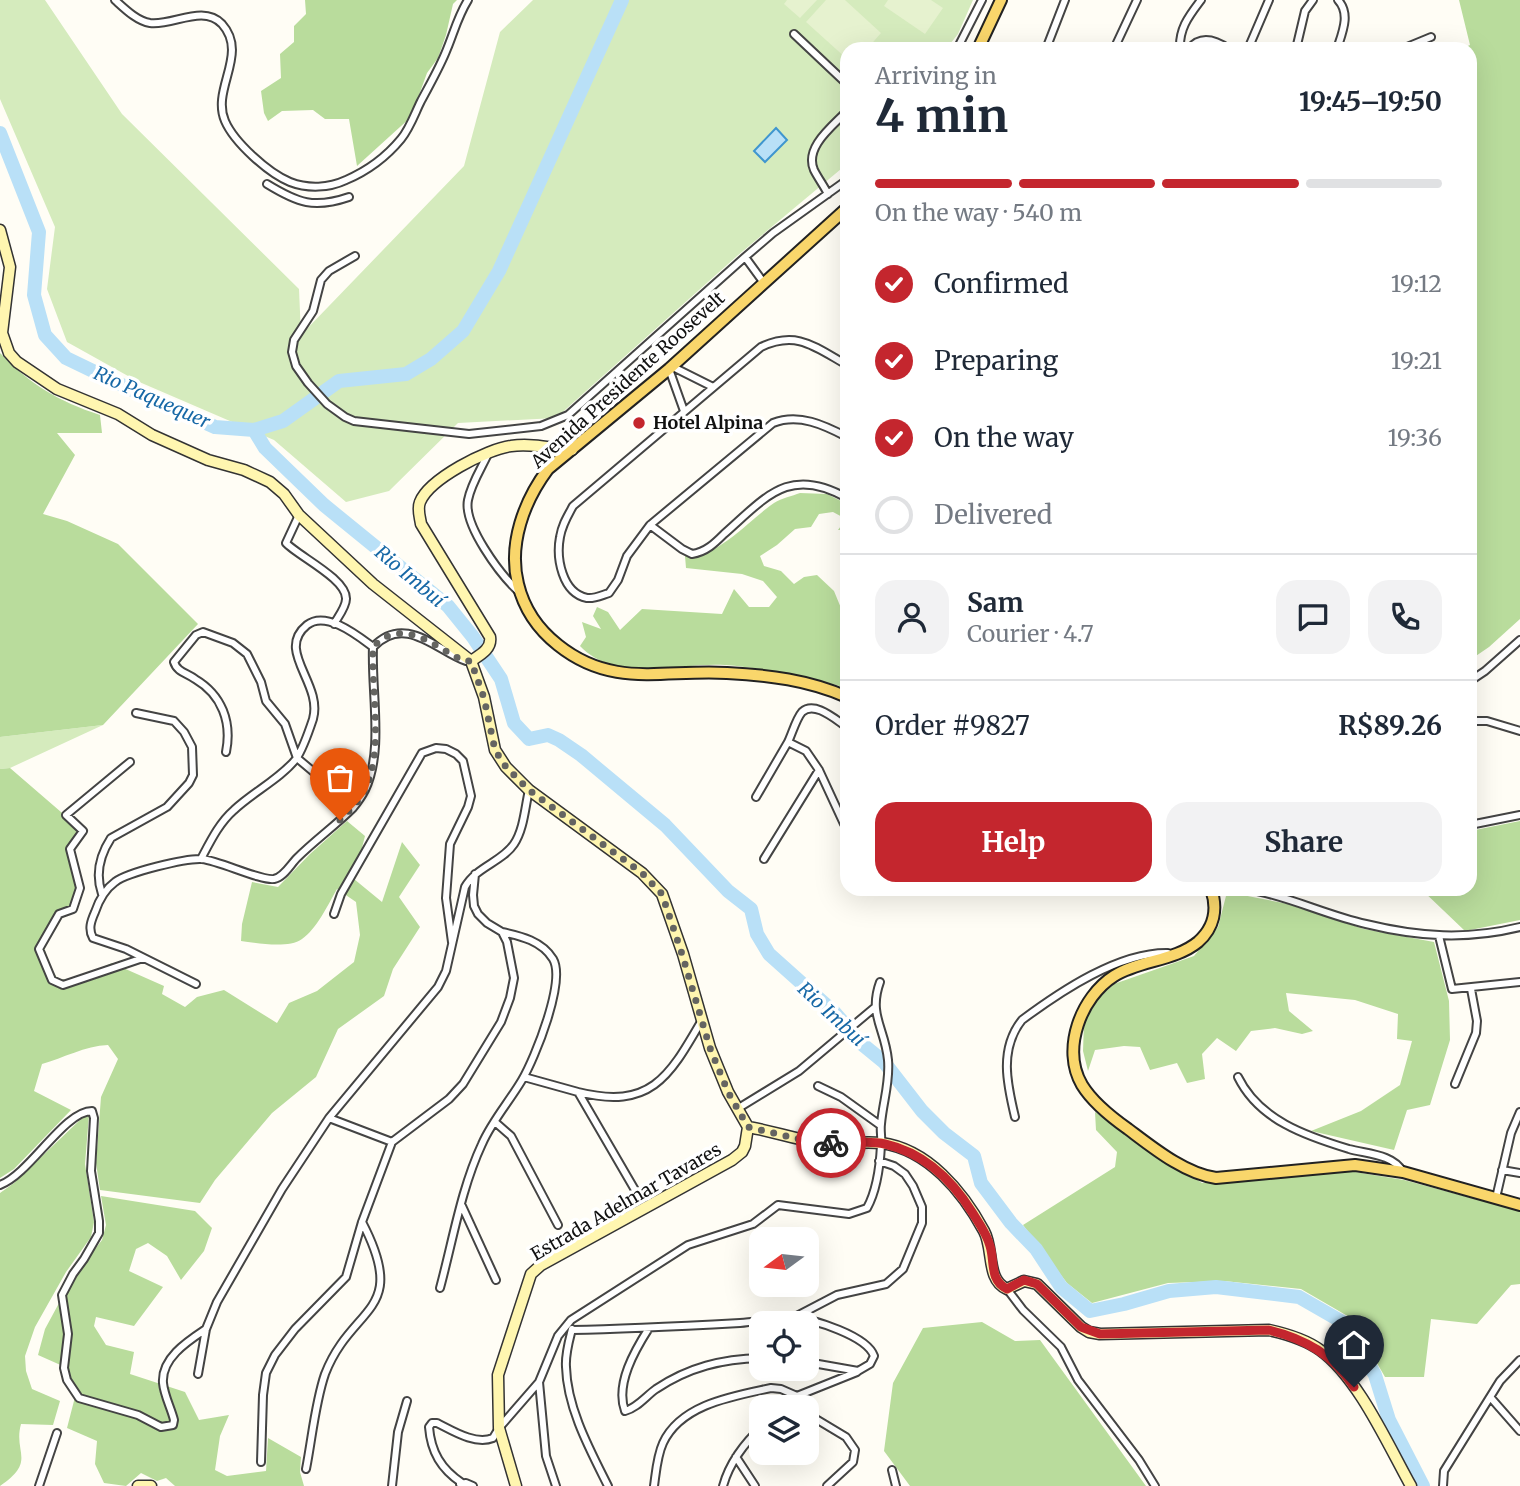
<!DOCTYPE html>
<html lang="en">
<head>
<meta charset="utf-8">
<style>
	body { margin:0; font-family:Merriweather,serif; background:#f2f2f3; color:#1f2937; height:100vh; display:flex; flex-direction:column; font-size:26px; white-space:nowrap }
	* { box-sizing:border-box; margin:0 }
	p { font-size:23px; color:#747a83 }
	.icon { flex:none; width:38px; height:38px; fill:none; stroke:currentColor; stroke-width:2; stroke-linecap:round; stroke-linejoin:round }
	.map { position:relative; flex:1; overflow:hidden }
	.details { position:absolute; left:840px; top:42px; width:637px; height:854px; display:flex; flex-direction:column; background:#fff; border-radius:21px; box-shadow:0 7px 28px #0002 }
	.details>* { flex:none }
	.needle { width:46px; rotate:255deg }
	.tools { position:absolute; left:749px; top:1227px; display:grid; gap:14px }
	.tools a { display:grid; place-items:center; width:70px; height:70px; border-radius:14px; background:#fff; box-shadow:0 7px 28px #0002; font-size:35px }
	.pin { position:absolute; display:grid; place-items:center; width:60px; height:60px; color:#fff; margin:-72px -30px; border-radius:50% 50% 50% 0; rotate:-45deg; box-shadow:0 0 7px #0007 }
	.pin .icon { rotate:45deg }
	.courier { position:absolute; display:grid; place-items:center; width:70px; height:70px; margin:-35px; border:5px solid #c4262e; border-radius:50%; background:#fff; color:#222; box-shadow:0 2px 9px #0007 }
	.summary em { font-style:normal; font-weight:700 }
	.summary div { display:flex; flex-direction:column-reverse }
	.summary { display:flex; align-items:center; justify-content:space-between; height:119px; padding:0 35px }
	h1 { font-size:46px; font-weight:700; line-height:52px }
	.bar { display:grid; grid-template-columns:repeat(4,1fr); gap:10px 7px; align-content:center; height:84px; padding:0 35px }
	.bar i { height:9px; border-radius:5px; background:#e0e1e3 }
	.bar .current { background:#c4262e }
	.bar p { grid-column:span 4 }
	.line { display:flex; align-items:center; gap:18px; padding:0 35px; border-top:2px solid #e0e1e3 }
	.line div { flex:1 }
	.round { display:grid; place-items:center; flex:none; width:74px; height:74px; border-radius:21px; background:#f2f2f3 }
	ol { padding:0 35px; list-style:none }
	li { display:flex; align-items:center; gap:21px; height:77px }
	li p { margin-inline-start:auto }
	li .icon { padding:7px; border-radius:50%; background:#c4262e; color:#fff; stroke-width:4 }
	li:last-child { color:#747a83 }
	li i { width:38px; height:38px; border:4px solid #e0e1e3; border-radius:50% }
	.action { display:flex; gap:14px; margin-top:auto; padding:14px 35px }
	.action a { flex:1; height:80px; border-radius:21px; background:#c4262e; color:#fff; font-size:28px; font-weight:700; line-height:80px; text-align:center }
	.action a+a { background:#f2f2f3; color:#1f2937 }
	.map>svg:first-child { display:block }
</style>
</head>
<body>
<div class="map">
<svg width="1520" height="1486" viewBox="0 0 1520 1486">
	<rect width="100%" height="100%" fill="#fffdf5"/>
	<path fill="#d5ebbd" d="M0,0H45L122,114L299,289L301,335L464,166L500,32L533,0H973L958,34L946,49H847V164L737,256L556,418L458,423L389,491L346,502L274,440L137,381L67,342L47,289L55,227L0,99Z
		M103,725L10,768L0,769V737Z"/>
	<path fill="#b9dc9c" d="M305,0H457L453,4L446,35L438,58L427,73L411,117L357,166L349,119H325L313,110L282,111L268,121L264,113L261,91L281,78L280,54L294,42V26L306,14Z
		M1459,0H1520V619L1489,647L1470,660V49H1460L1470,45Z
		M0,353C31,385 58,401 100,415L102,433H57L75,455L43,514L67,521L118,544L198,624L103,725L0,737Z
		M800,493L827,494L847,504V530H838L846,519L833,512L819,514L811,527L795,529L777,545L760,556L764,566L781,571L794,584L804,577L817,575L834,591L841,608L847,610V689C837,684 826,683 816,681C786,674 756,667 725,665C679,662 616,684 580,646L586,637L582,622L601,629L593,616L597,607L608,612L620,630L642,609L722,614L734,589L749,607H769L777,597L763,581L742,574L686,568L685,556C716,560 750,519 774,503C782,498 792,496 800,493Z
		M10,768L83,831L72,847L83,888L76,912L62,918L44,947L50,967L58,979L73,980L112,963L164,986L162,994L185,1007L197,997L224,990L277,1023L289,1003L317,991L354,962L360,935L356,902L337,889C329,903 316,930 302,939C288,949 257,943 241,941L242,924L252,882L278,887L310,854L347,821L365,836L354,879L382,902L402,842L420,865L399,897L420,927L393,969L384,996L338,1029L316,1077L272,1113L215,1180L200,1203L100,1190L96,1163L101,1097L118,1059L108,1045C85,1046 63,1058 42,1064L34,1091L71,1110L14,1169L0,1178V769Z
		M1520,821V920L1465,931L1421,889H1470V831Z
		M1227,892L1288,904L1364,929L1434,942L1449,1001L1450,1040L1430,1105L1407,1110L1394,1150L1311,1131L1361,1111L1400,1085L1412,1041L1397,1039L1398,1014L1355,1000L1286,993L1289,1011L1313,1031L1302,1034L1275,1028L1251,1031L1236,1051L1217,1038L1202,1054L1205,1079L1187,1083L1177,1063L1150,1070L1140,1047L1124,1046L1095,1050L1088,1071L1083,1051L1084,1023L1098,999L1114,984L1194,956L1218,927Z
		M1095,1112L1202,1183L1349,1171L1404,1180L1520,1211V1284L1511,1285L1477,1324L1431,1319L1424,1377H1385L1351,1318L1301,1289L1224,1281L1168,1283L1092,1303L1067,1283L1023,1225L1115,1167L1117,1152L1096,1130Z
		M89,1115L85,1164L94,1222L91,1237L66,1272L35,1327L25,1356L26,1371L32,1389L60,1401L53,1425L21,1424C13,1453 37,1461 0,1486V1193L14,1183L82,1118Z
		M101,1196L195,1211L212,1228L204,1251L181,1280L167,1256L148,1243L136,1249L129,1271L163,1287L134,1326L96,1317L94,1326L106,1345L134,1352L130,1374L185,1392L199,1420L229,1415L220,1436L215,1470L227,1476L266,1471L268,1438L301,1457L300,1472L304,1486H175L166,1478L157,1481L141,1473L126,1486L104,1483L95,1464L97,1441L67,1428L75,1397L65,1367L38,1355L45,1329L72,1279L102,1240L106,1225Z
		M982,1322L1015,1341L1040,1340L1146,1486H910L884,1451L893,1383L923,1328Z"/>
	<path fill="#e6f2cf" d="M787,0H817L800,18L784,4Z
		M826,0H845L881,33L867,49H847V59L806,22Z
		M888,0H931L943,8L925,34L884,6Z"/>
	<path fill="#b9e0f7" stroke="#3f96cf" stroke-width="2" d="M776,128L787,140L765,162L754,151Z"/>
	<g fill="none" stroke-linecap="round" stroke-linejoin="round">
		<path stroke="#b9e0f7" stroke-width="14" d="M0,133L39,232L34,295L45,335L66,358L124,386L215,427L254,430L283,421L339,381L406,374L431,359L463,331L499,271L622,0
			M254,430L265,448L324,505L448,606L473,637L501,679L514,723L529,739L548,735L559,740L581,755L665,825L728,891L751,909L757,934L769,954L835,1013L862,1044L884,1062L922,1111L944,1133L974,1156L981,1183L1011,1223L1036,1249L1061,1287L1090,1311L1124,1304L1169,1291L1216,1287L1299,1297L1346,1324L1375,1375L1389,1420L1423,1486"/>
		<g stroke="#444" stroke-width="10">
			<path id="street" d="M115,0C125,9 137,21 150,23C173,26 203,4 222,24C249,54 211,89 225,121C234,142 268,173 290,182C308,189 329,188 346,180C367,171 387,156 401,139C410,128 415,113 421,101C430,84 440,67 447,49C454,32 458,16 468,0
				M794,34L847,84
				M957,49L982,0
				M1046,49L1065,0
				M1114,49L1137,0
				M1180,49C1179,28 1189,16 1201,0
				M1189,49C1201,34 1216,40 1229,49
				M1248,49L1269,0
				M1296,49L1305,11L1313,0
				M1337,49C1342,33 1351,14 1338,0
				M1402,49L1431,37
				M267,184C298,203 314,209 349,197
				M828,194C824,186 818,178 814,170C804,147 833,126 847,111
				M355,256L329,271L321,280L313,311L294,340L292,352L296,366L308,383L327,404L345,417L354,421L469,434L541,426L568,415L745,257
				M764,283L745,257L773,233L847,180
				M847,365C815,347 797,330 761,347L573,506C567,517 562,525 560,537C556,558 562,593 587,598C595,599 602,595 609,593L618,580L627,556L650,525L773,423C799,413 824,425 847,437
				M671,366L713,387
				M669,369L684,411
				M488,454C481,469 471,484 468,500C463,525 500,574 518,591
				M299,515L286,543C298,556 347,579 346,599C346,607 338,617 334,624
				M650,525L682,549L692,554C706,552 715,543 724,534C766,497 789,465 847,498
				M373,647C405,613 437,651 466,661
				M1470,681L1485,671L1520,640
				M1470,721H1487L1520,731
				M226,752C232,722 222,695 195,679C187,673 177,672 174,662L196,635L203,632L233,643L247,654L261,682L266,701L285,724L297,758L354,806
				M130,762L66,815L83,831L70,849L80,888L73,909L59,914L39,949L52,980L63,985L143,958
				M756,797L788,742
				M844,824L819,770L806,751L788,742C792,734 796,719 802,712C815,700 837,721 847,727
				M1470,825L1520,815
				M201,859C210,842 219,823 234,810C253,792 280,779 296,759C303,749 309,731 313,719C323,683 275,651 307,625C326,610 358,636 373,647
				M764,859L819,770
				M1248,889C1288,896 1326,915 1366,924C1419,937 1467,940 1520,927
				M102,894C95,874 100,855 111,838L167,807L189,783L193,775L192,747L184,732L174,721L136,713
				M334,914L341,894L422,753L436,748L446,749L456,754L463,761L471,796L468,807L450,844L446,898L452,942
				M1439,936L1452,989L1520,982
				M196,984L126,949L93,938C88,929 91,921 95,912C99,900 104,890 115,882C128,872 186,858 202,859C220,861 261,881 274,879C284,877 290,865 297,858C315,840 335,826 353,808C357,803 362,796 365,790C384,751 371,691 373,647
				M524,1077L578,1092L635,1190
				M1238,1077C1259,1120 1306,1136 1349,1149C1367,1154 1393,1154 1403,1172
				M1455,1084L1476,1033L1477,1021L1471,989
				M818,1086L841,1097L880,1125
				M578,1092C651,1110 669,1077 702,1020
				M737,1109L799,1071L874,1008
				M1015,1117C1007,1084 999,1049 1022,1020C1061,991 1119,952 1168,953
				M329,1118L392,1142
				M495,1122L511,1136L558,1225
				M1502,1170L1520,1173
				M0,1185C30,1174 64,1111 92,1111L94,1118L91,1171L99,1221V1233L84,1259L73,1274L62,1295L68,1334L64,1368L67,1380L79,1398L138,1415L161,1427L173,1425L174,1420C171,1408 164,1395 163,1383C161,1358 188,1341 206,1329
				M1496,1198L1511,1133L1520,1112
				M462,1206L496,1280
				M440,1288C453,1240 461,1189 482,1144C492,1121 509,1102 522,1080C535,1058 566,981 553,959C542,941 521,936 502,932
				M1007,1289L1023,1310L1061,1347L1078,1380L1139,1460L1155,1486
				M793,1318L837,1295L886,1284L903,1269L922,1223V1207L913,1186L905,1174L894,1166L879,1161
				M649,1328C635,1350 615,1384 625,1411C637,1408 646,1396 656,1389C689,1367 722,1359 761,1358
				M572,1329C569,1341 565,1354 566,1367C567,1408 590,1450 608,1486
				M572,1330C628,1329 684,1326 740,1323C757,1322 776,1317 794,1318C814,1319 867,1336 874,1356L870,1364L858,1371L807,1362
				M198,1374L206,1329L217,1302L282,1189L329,1118L438,987L446,971L465,887C476,867 502,862 514,844C524,829 525,807 529,790
				M539,1382L546,1456L556,1486
				M1491,1398L1520,1431
				M807,1408L816,1419L807,1423
				M816,1419L846,1437L855,1450L853,1462L827,1486
				M736,1457L755,1486
				M261,1462L263,1395L266,1373L275,1355L295,1329L346,1277L362,1222L392,1142L449,1099L463,1084L501,1022L510,998L514,978L507,942L502,932L487,923L478,914L474,906L473,895L475,874
				M306,1469C312,1439 315,1403 325,1374C352,1304 410,1314 362,1222
				M892,1470L896,1486
				M462,1483C441,1469 431,1452 429,1427L432,1423H437C453,1431 475,1445 493,1438L499,1428L539,1382L558,1336L571,1320L688,1245L753,1224L778,1205L849,1214L867,1208C877,1190 880,1165 881,1145C882,1138 880,1131 881,1124C883,1101 890,1083 888,1060C885,1028 868,1015 880,982
				M460,1484L466,1483L473,1486
				M39,1486L57,1433
				M392,1486L398,1432L407,1401
				M654,1486C656,1472 657,1456 663,1443C681,1404 734,1396 771,1388L781,1389L797,1396L857,1372
				M723,1486C729,1464 744,1443 761,1428
				M1443,1486L1444,1471L1500,1381L1520,1360"/>
		</g>
		<g stroke="#333" stroke-width="13">
			<path id="secondary" d="M0,230L10,267L2,333L9,353L17,362L57,389L118,414L152,435L208,460L244,470L270,482L284,494L299,515L373,584L471,661
				M471,661L484,697L495,750L506,767L529,790L642,873L662,894L683,954L710,1048L728,1092L748,1127L745,1146L742,1152L732,1160L541,1265L531,1274L498,1375L499,1428L516,1486
				M471,661C480,655 492,649 490,637L421,524C420,517 417,509 420,502C429,479 487,449 511,446C531,443 552,448 572,450
				M748,1127C773,1131 796,1140 822,1143C841,1145 861,1141 881,1143C928,1149 963,1192 984,1231C994,1249 986,1280 1007,1289L1024,1281L1037,1284L1081,1327L1089,1332L1100,1334L1269,1330C1287,1334 1305,1339 1320,1350C1358,1377 1388,1445 1411,1486
				M138,1486H151"/>
		</g>
		<g stroke="#222" stroke-width="14">
			<path id="primary" d="M978,49L1001,0
				M847,208L669,369L548,469C524,501 508,544 518,584C524,609 539,630 558,645C613,689 664,669 727,673C768,675 809,680 847,697
				M1211,889C1218,909 1214,928 1198,942C1175,961 1139,960 1114,976C1081,997 1061,1049 1082,1085C1093,1103 1111,1117 1128,1129C1152,1147 1185,1174 1216,1178L1355,1165L1403,1172L1520,1205"/>
		</g>
		<use href="#street" stroke="#fff" stroke-width="6"/>
		<use href="#secondary" stroke="#fff6b0" stroke-width="10"/>
		<use href="#primary" stroke="#f9d66b" stroke-width="10"/>
	</g>
	<g fill="none" stroke-linecap="round" stroke-linejoin="round">
		<path stroke="#646461" stroke-width="7" stroke-dasharray="0 12.6" d="M340,820C349,811 359,802 365,790C384,751 371,690 373,647C403,615 436,648 464,661H471L484,698L495,750L506,767L529,790L642,873L662,894L682,954L710,1048L728,1092L748,1127L799,1139L831,1143"/>
		<path stroke="#c4262e" stroke-width="9" d="M831,1143C849,1144 868,1140 885,1144C924,1153 952,1180 972,1212C979,1223 987,1234 990,1246C995,1261 989,1280 1007,1289L1024,1280L1037,1284L1081,1327L1100,1334L1269,1330C1306,1339 1333,1355 1354,1387"/>
	</g>
	<circle fill="#c4262e" stroke="#fff" stroke-width="2.5" cx="639" cy="423" r="7"/>
	<g text-anchor="middle" stroke-width="7" stroke-linejoin="round" paint-order="stroke">
		<g font-size="18" fill="#111" stroke="#fff">
			<text transform="translate(628 380) rotate(-42)" y="6">Avenida Presidente Roosevelt</text>
			<text transform="translate(626 1202) rotate(-30)" y="6">Estrada Adelmar Tavares</text>
		</g>
		<g font-size="18" font-weight="bold" fill="#111" stroke="#fff" text-anchor="start">
			<text x="653" y="429">Hotel Alpina</text>
		</g>
		<g font-size="19" font-style="italic" fill="#1768a6" stroke="#fff">
			<text transform="translate(152 397) rotate(24)" y="7">Rio Paquequer</text>
			<text transform="translate(410 576) rotate(40)" y="7">Rio Imbuí</text>
			<text transform="translate(832 1014) rotate(43)" y="7">Rio Imbuí</text>
		</g>
	</g>
</svg>
<div class="tools">
<a><svg class="needle" viewBox="-14 -14 28 28"><path d="M0-13l5 13h-10z" fill="#e53935"/><path d="M0 13l5-13h-10z" fill="#747a83"/></svg></a>
<a><svg class="icon" aria-label="locate" viewBox="0 0 24 24"><circle cx="12" cy="12" r="6"/><path d="M12 2v4M12 18v4M2 12h4M18 12h4"/></svg></a>
<a><svg class="icon" aria-label="layers" viewBox="0 0 24 24"><path d="M12 4l9 5-9 5-9-5zM3 14l9 5 9-5"/></svg></a>
</div>
<div class="pin" style="left:340px;top:820px;background:#ea580c"><svg class="icon" aria-label="bag" viewBox="0 0 24 24"><path d="M5 8h14l-1 12H6zM9 8a3 3 0 0 1 6 0"/></svg></div>
<div class="pin" style="left:1354px;top:1387px;background:#1f2937"><svg class="icon" aria-label="home" viewBox="0 0 24 24"><path d="M3 11l9-7 9 7M6 9v11h12V9"/></svg></div>
<div class="courier" style="left:831px;top:1143px"><svg class="icon" aria-label="bike" viewBox="0 0 24 24"><circle cx="6" cy="16" r="4"/><circle cx="18" cy="16" r="4"/><path d="M6 16l4-8h5l3 8M10 8l3 8H6M13 5h3"/></svg></div>
<section class="details">
<div class="summary"><div><h1>4 min</h1><p>Arriving in</p></div><em>19:45–19:50</em></div>
<div class="bar"><i class="current"></i><i class="current"></i><i class="current"></i><i></i><p>On the way · 540 m</p></div>
<ol>
<li><svg class="icon" aria-label="check" viewBox="0 0 24 24"><path d="M5 12l5 5 9-10"/></svg>Confirmed<p>19:12</p></li>
<li><svg class="icon" aria-label="check" viewBox="0 0 24 24"><path d="M5 12l5 5 9-10"/></svg>Preparing<p>19:21</p></li>
<li><svg class="icon" aria-label="check" viewBox="0 0 24 24"><path d="M5 12l5 5 9-10"/></svg>On the way<p>19:36</p></li>
<li><i></i>Delivered</li>
</ol>
<div class="line" style="height:126px"><a class="round"><svg class="icon" aria-label="person" viewBox="0 0 24 24"><circle cx="12" cy="8" r="4"/><path d="M4 21q1-7 8-7t8 7"/></svg></a><div><b>Sam</b><p>Courier · 4.7</p></div><a class="round"><svg class="icon" aria-label="chat" viewBox="0 0 24 24"><path d="M4 5h16v11H9l-5 4z"/></svg></a><a class="round"><svg class="icon" aria-label="phone" viewBox="0 0 24 24"><path d="M5 4h4l2 5-3 2q2 4 5 5l2-3 5 2v4C11 20 4 13 5 4z"/></svg></a></div>
<div class="line" style="height:91px"><div>Order #9827</div><b>R$89.26</b></div>
<div class="action"><a>Help</a><a>Share</a></div>
</section>
</div>
</body>
</html>
